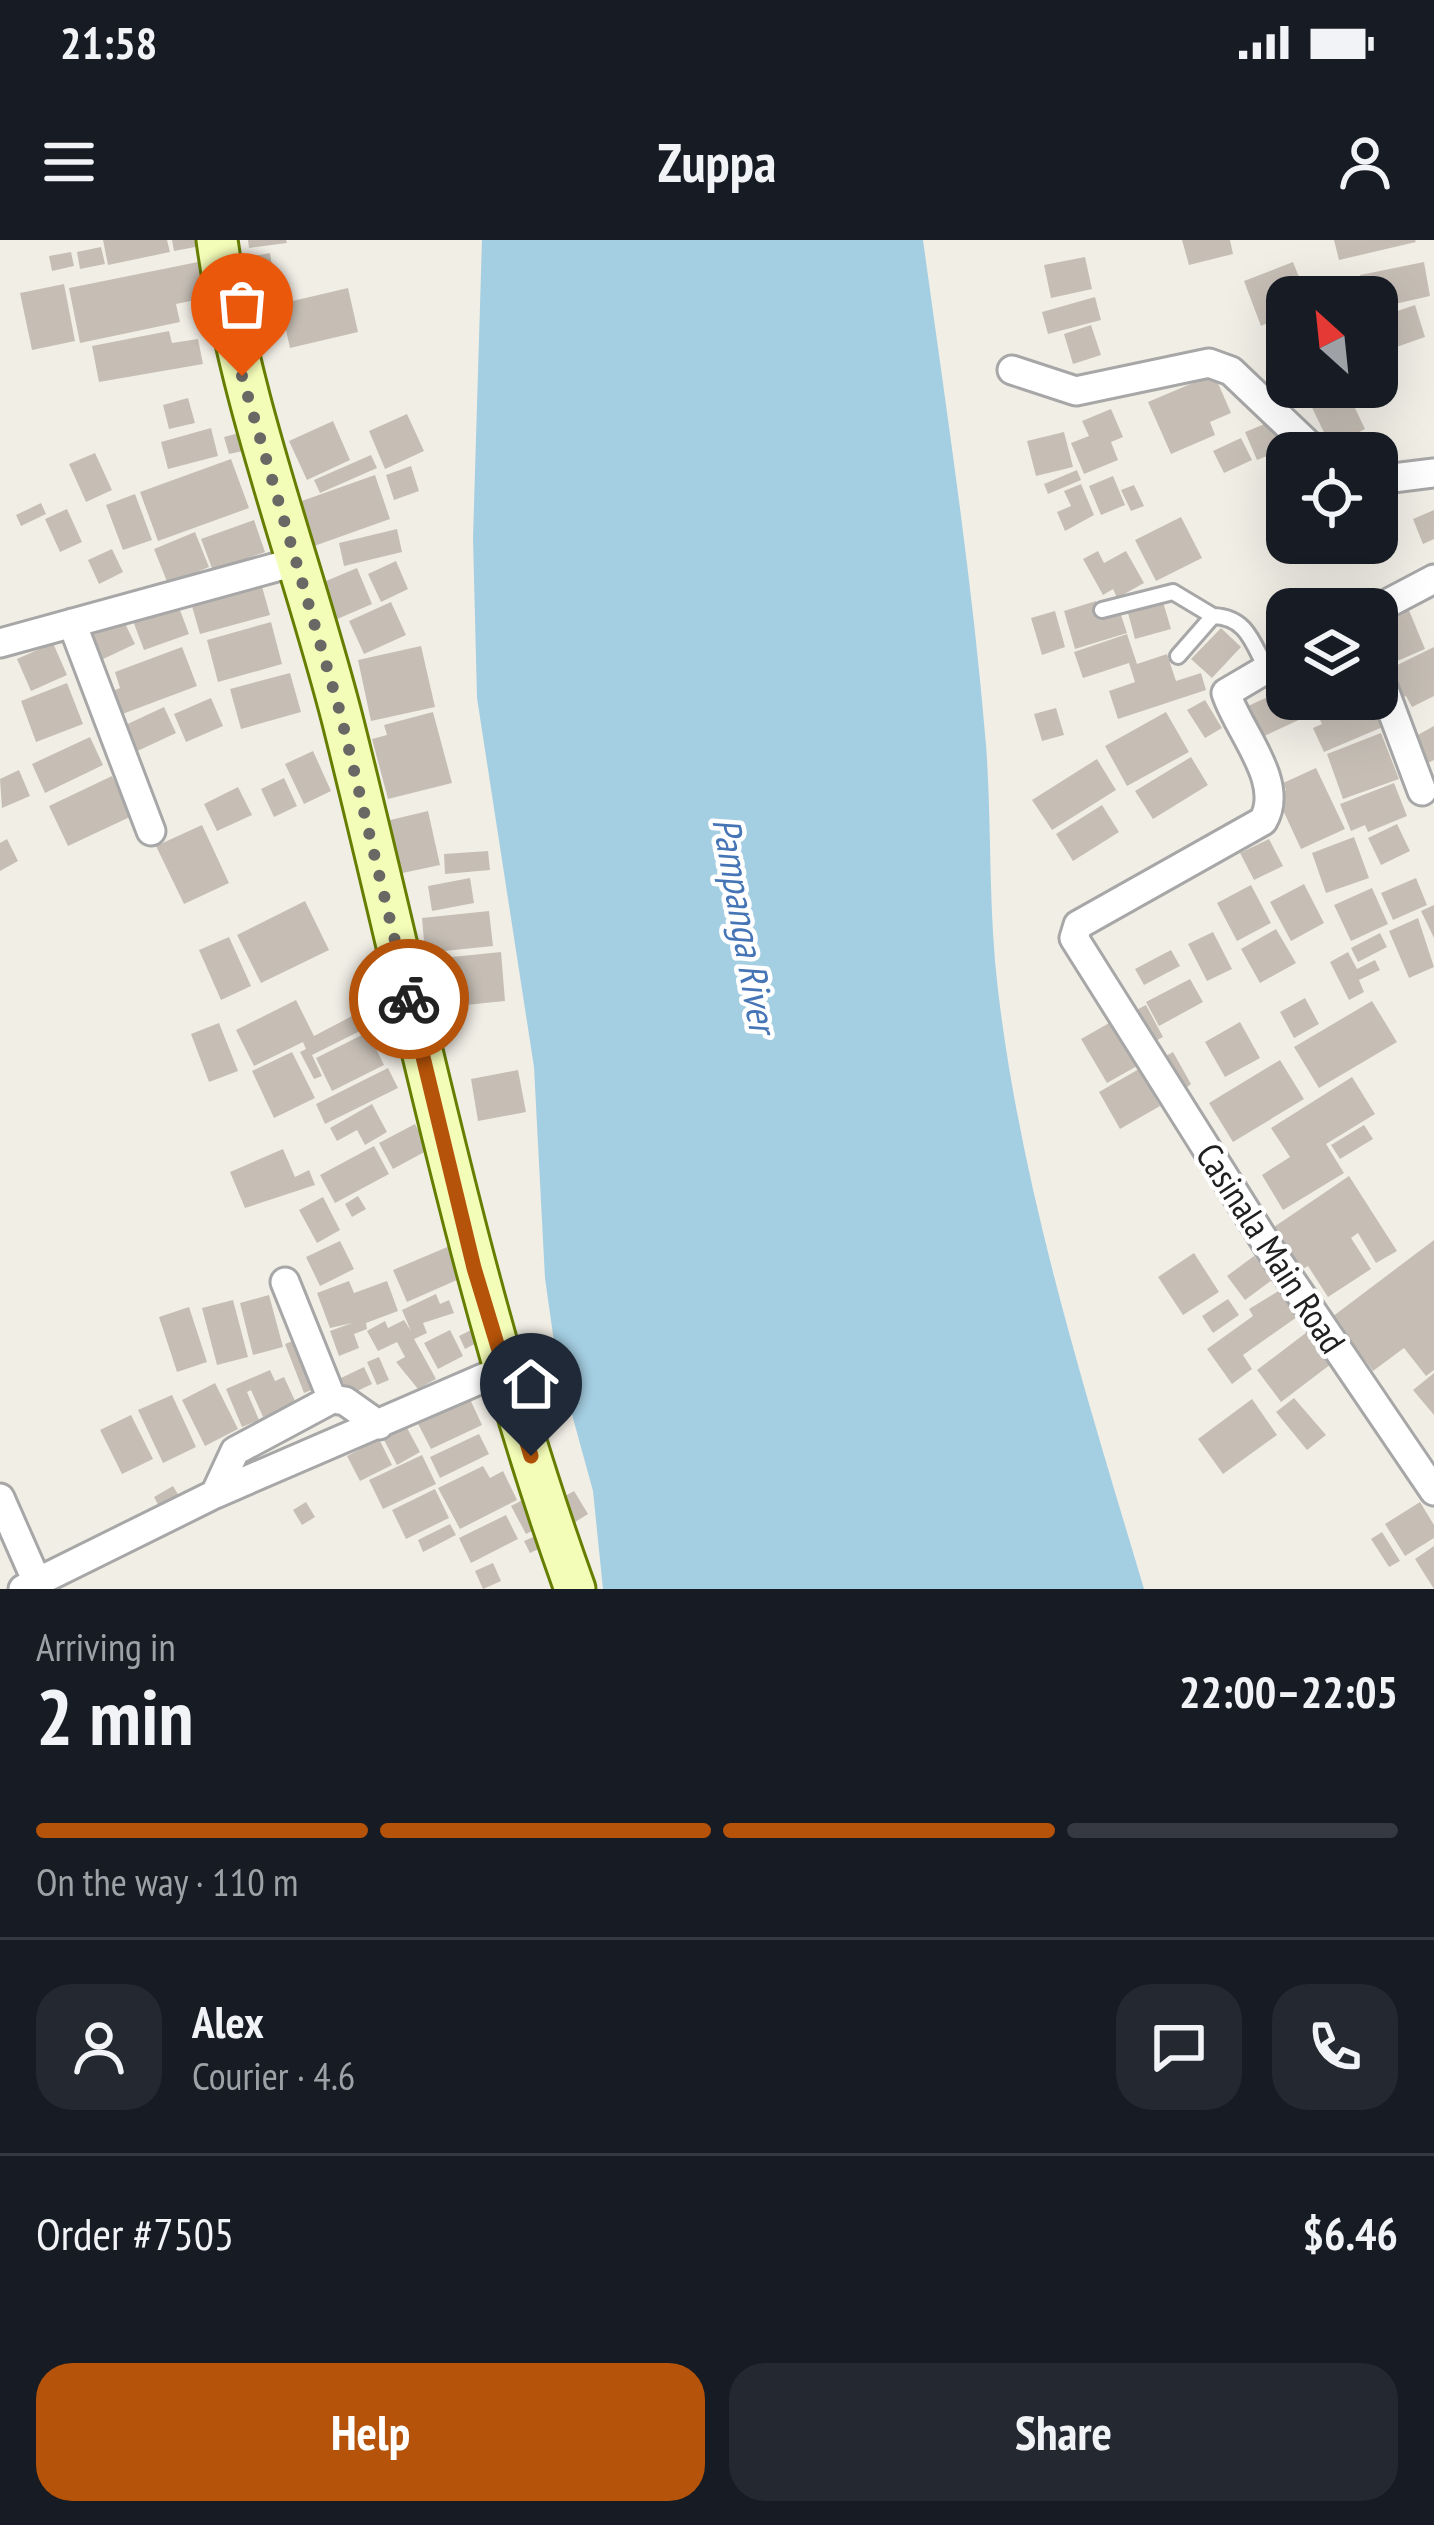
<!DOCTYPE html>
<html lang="en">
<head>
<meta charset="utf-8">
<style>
	body { margin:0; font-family:"PT Sans Narrow",sans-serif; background:#242831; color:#f1f3f6; height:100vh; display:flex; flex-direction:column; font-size:45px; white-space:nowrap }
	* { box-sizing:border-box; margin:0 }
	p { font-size:39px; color:#9ea1a6 }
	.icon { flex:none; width:66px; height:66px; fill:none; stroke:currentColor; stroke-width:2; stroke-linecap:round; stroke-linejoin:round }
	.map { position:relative; height:1349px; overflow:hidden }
	.sheet { display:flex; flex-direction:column; background:#171b24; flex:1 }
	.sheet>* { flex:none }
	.needle { width:78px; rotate:333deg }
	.fabs { position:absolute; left:1266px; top:36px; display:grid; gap:24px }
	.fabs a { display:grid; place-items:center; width:132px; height:132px; border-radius:24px; background:#171b24; box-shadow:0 12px 48px #0002; font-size:60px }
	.pin { position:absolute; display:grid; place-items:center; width:102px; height:102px; color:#fff; margin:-123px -51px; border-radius:50% 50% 50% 0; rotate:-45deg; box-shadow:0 0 12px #0007 }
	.pin .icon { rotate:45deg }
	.courier { position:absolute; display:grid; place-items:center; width:120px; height:120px; margin:-60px; border:9px solid #b45309; border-radius:50%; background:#fff; color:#222; box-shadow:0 3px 15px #0007 }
	.overview em { font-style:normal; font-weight:700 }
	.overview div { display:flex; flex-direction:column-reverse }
	.overview { display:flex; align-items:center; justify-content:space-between; height:204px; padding:0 36px }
	h1 { font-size:78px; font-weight:700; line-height:90px }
	.bar { display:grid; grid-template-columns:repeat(4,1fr); gap:18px 12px; align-content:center; height:144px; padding:0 36px }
	.bar i { height:15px; border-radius:9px; background:#363941 }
	.bar .selected { background:#b45309 }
	.bar p { grid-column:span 4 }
	.line { display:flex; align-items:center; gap:30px; padding:0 36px; border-top:3px solid #363941 }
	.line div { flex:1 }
	.round { display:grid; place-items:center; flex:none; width:126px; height:126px; border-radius:36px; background:#242831 }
	.action { display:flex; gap:24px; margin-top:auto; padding:24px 36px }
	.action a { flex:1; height:138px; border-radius:36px; background:#b45309; color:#fff; font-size:48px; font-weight:700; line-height:138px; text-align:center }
	.action a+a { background:#242831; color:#f1f3f6 }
	.status { display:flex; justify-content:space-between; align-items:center; height:84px; padding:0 60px; background:#171b24; direction:ltr }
	.status svg { height:33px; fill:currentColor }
	header { display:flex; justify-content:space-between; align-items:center; height:156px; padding:0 36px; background:#171b24; font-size:54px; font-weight:700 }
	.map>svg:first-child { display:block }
</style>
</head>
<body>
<div class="status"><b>21:58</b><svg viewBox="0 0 49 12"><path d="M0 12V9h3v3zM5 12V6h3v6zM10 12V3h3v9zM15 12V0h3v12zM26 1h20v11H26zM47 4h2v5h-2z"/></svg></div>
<header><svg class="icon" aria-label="menu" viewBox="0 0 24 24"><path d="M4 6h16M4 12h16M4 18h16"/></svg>Zuppa<svg class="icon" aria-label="person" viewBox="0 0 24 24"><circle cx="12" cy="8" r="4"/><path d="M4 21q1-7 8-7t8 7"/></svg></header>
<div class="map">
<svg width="1434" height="1349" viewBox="0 0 1434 1349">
	<rect width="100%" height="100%" fill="#f1eee6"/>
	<path fill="#a4cee1" d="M482,0H923C946,168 972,336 986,505C992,586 988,668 998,750C1022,953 1086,1154 1144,1349H603L593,1251L556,1116L545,1038L534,827L477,458L473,298Z"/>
	<path fill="#c6beb5" d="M103,0H167L170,12L108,25Z
		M172,0H205L206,5L174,11Z
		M248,0H286L287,3L249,8Z
		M1182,0H1230L1233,14L1189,25Z
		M1334,0H1415L1416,2L1339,20Z
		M101,7L105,24L80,29L77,12Z
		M71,12L74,26L52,31L49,16Z
		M270,13L275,44L242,49L237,19Z
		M1085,17L1092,49L1051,58L1044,25Z
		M198,22L205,58L176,64L180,82L80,103L69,48Z
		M1293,22L1307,57H1287V75L1261,86L1244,41Z
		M1424,22L1430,56L1377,68V57H1336L1334,49L1361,44L1360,35Z
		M64,44L75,101L32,110L20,53Z
		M348,48L358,92L290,108L280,64Z
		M272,49L279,80L252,86L246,55Z
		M1095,57L1101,80L1048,94L1042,72Z
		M1415,65L1425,97L1385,111L1377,78Z
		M1091,85L1101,115L1073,124L1064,94Z
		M169,91L172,103L198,99L203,124L99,142L92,106Z
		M1214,134L1231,173L1210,182L1215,195L1171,214L1148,162Z
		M1324,147H1345L1365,189L1331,207L1306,155Z
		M1352,147H1381L1358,159Z
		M188,158L195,183L169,189L163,165Z
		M1111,169L1123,197L1111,202L1118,220L1084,234L1071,203L1089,196L1082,181Z
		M407,174L424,211L385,229L369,191Z
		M1277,179L1289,207L1257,220L1245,192Z
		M333,181L350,220L307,240L289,201Z
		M211,188L218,216L168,229L161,202Z
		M1064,192L1073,227L1036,236L1027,201Z
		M239,193L243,211L229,214L224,197Z
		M1241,198L1252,220L1224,233L1213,211Z
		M95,213L112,250L86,262L69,224Z
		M371,215L377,228L320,253L314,240Z
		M231,219L249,268L158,301L140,252Z
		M411,226L419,251L394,260L386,235Z
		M1077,230L1081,240L1048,254L1044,244Z
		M375,235L390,279L314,306L299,262Z
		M1113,236L1125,265L1101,275L1089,246Z
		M1081,244L1094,275L1065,291L1057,272L1071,266L1064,251Z
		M1134,245L1144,266L1131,271L1121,250Z
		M135,254L152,300L123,310L106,265Z
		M1377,254L1394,289L1377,298Z
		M41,263L46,274L21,286L16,275Z
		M67,269L82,302L60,312L45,279Z
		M1434,270V299L1423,304L1413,279Z
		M1181,277L1202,318L1156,341L1135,300Z
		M254,280L265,312L213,331L201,299Z
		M397,289L402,312L344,326L339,303Z
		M195,292L209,327L168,344L154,309Z
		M1337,303H1367L1343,315Z
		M112,309L123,332L99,344L88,320Z
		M1098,311L1104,323L1126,311L1144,343L1117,358L1113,349L1103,355L1083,319Z
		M396,321L408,349L381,362L368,334Z
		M357,328L372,364L335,380L319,344Z
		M259,336L270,375L200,394L189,356Z
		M1096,361L1100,378L1120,372L1127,393L1075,409L1064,371Z
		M391,362L406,395L364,414L349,381Z
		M1163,362L1171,389L1135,399L1128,373Z
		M178,365L189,394L144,410L133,381Z
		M1408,368L1425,409L1395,422L1378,381Z
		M1055,371L1065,407L1042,415L1031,378Z
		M120,373L135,404L99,421L84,390Z
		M271,382L282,424L218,442L207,400Z
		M1221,388L1241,407L1212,438L1191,419Z
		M1127,394L1137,424L1167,414L1176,441L1201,433L1206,450L1118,479L1109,451L1135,442L1129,423L1083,438L1074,412Z
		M53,403L67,435L31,451L17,419Z
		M421,406L435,467L371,481L358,420Z
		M182,407L197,446L117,476L108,453L120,448L115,432Z
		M1434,407V456L1412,467L1406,456L1397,460L1383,432Z
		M290,433L301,472L241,489L230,449Z
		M67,443L83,484L36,502L21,461Z
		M1287,448V459H1294L1303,478L1260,498L1246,467Z
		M211,458L223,486L186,502L174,474Z
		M1340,459H1373L1385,486L1324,512L1313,488L1322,484L1315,470Z
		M1205,460L1222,488L1205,498L1187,470Z
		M164,467L176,493L131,514L119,488Z
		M1056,468L1064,495L1042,501L1034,474Z
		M433,472L452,543L388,559L372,499L387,495L384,485Z
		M1166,472L1189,512L1127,546L1105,506Z
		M1434,486V520L1428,523L1414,497Z
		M1381,493L1399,539L1343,559L1327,514Z
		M90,497L103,525L45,553L32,524Z
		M313,511L331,551L304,564L285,524Z
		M1191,517L1208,545L1153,579L1135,551Z
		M1097,519L1116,550L1052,590L1032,560Z
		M1316,528L1345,589L1301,609L1276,555L1286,550L1283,543Z
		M19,530L30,556L2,568L0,539Z
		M112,536L132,576L68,606L49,566Z
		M284,538L297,566L274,577L261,549Z
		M1394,543L1407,576L1368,592L1365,585L1351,591L1340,564Z
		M238,547L252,575L217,591L204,564Z
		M1102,565L1119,592L1073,621L1056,594Z
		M428,571L440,625L398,634L386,581Z
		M1397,584L1410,611L1381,625L1368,598Z
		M202,585L229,643L184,664L156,606Z
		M1354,597L1369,638L1326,653L1312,613Z
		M7,599L18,621L0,631V603Z
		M1269,599L1283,626L1254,640L1240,613Z
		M488,611L490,630L445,634L444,614Z
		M470,638L474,663L432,671L428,646Z
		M1416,638L1427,665L1393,680L1381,653Z
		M1304,644L1324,683L1291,701L1270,662Z
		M1251,645L1271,683L1237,701L1217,663Z
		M1372,648L1388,684L1351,701L1334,665Z
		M305,661L329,710L261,743L237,695Z
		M1434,665V698L1421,671Z
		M489,671L493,706L425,713L422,678Z
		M1418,678L1434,727L1409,738L1389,691Z
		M1276,689L1296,723L1260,743L1241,709Z
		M1213,692L1232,729L1207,741L1188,704Z
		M1380,693L1387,707L1358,722L1351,708Z
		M229,697L251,746L221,760L199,710Z
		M1171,710L1180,726L1144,745L1135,729Z
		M501,712L505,761L436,768L432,719Z
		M1348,712L1357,729L1375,720L1380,730L1359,740L1364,752L1349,760L1330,722Z
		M1190,739L1203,762L1159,786L1146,762Z
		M1305,758L1319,784L1294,798L1280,772Z
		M296,760L314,796L354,775L362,790L312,815L322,836L314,839L300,812L306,809L303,802L254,826L236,790Z
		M1372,761L1397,802L1319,848L1294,807Z
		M1146,765L1163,797L1144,807L1127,775Z
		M1111,782L1137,826L1107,843L1081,799Z
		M1240,782L1260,818L1225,837L1205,802Z
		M219,783L238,831L209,842L191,794Z
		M368,792L384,825L332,851L316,818Z
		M292,812L315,858L274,878L252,831Z
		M1173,812L1191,844L1176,856L1157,821Z
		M1280,820L1304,859L1233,902L1209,863Z
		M388,828L398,848L325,884L316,864Z
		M1139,829L1160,866L1120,889L1099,852Z
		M518,830L526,872L478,881L471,839Z
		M1352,837L1375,874L1326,904L1344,933L1283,970L1262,935L1290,917L1271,888Z
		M372,864L387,892L365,905L357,890L337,901L330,888Z
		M415,884L428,910L393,929L379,903Z
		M1364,885L1373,899L1340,919L1331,905Z
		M374,906L389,934L335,963L320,935Z
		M283,909L295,937L309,930L315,945L245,968L230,932Z
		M1349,936L1397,1011L1376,1023L1358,993L1351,998L1371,1029L1328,1057L1308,1026L1299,1031L1271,989Z
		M358,956L366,969L352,977L345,964Z
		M323,957L340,990L317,1003L299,970Z
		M1434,1000V1130L1426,1136L1404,1108L1373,1131L1332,1077Z
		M340,1001L354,1029L320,1046L306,1017Z
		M452,1005L466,1036L407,1062L393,1030Z
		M1194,1013L1219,1052L1183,1075L1158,1037Z
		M1254,1016L1272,1040L1245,1060L1227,1036Z
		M349,1041L354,1053L387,1041L398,1071L366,1083L367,1089L354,1094L359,1108L339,1116L330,1091L352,1083L330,1088L317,1053Z
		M1280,1050L1297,1077L1243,1115L1252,1129L1232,1144L1207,1109L1253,1076L1249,1069Z
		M436,1054L440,1064L449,1060L454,1073L423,1083L427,1093L414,1099L436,1139L418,1149L396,1122L405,1117L397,1102L378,1111L367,1091L385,1081L388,1088L404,1080L411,1091L402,1070Z
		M269,1055L283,1107L253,1115L240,1063Z
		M1228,1059L1239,1075L1213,1093L1202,1076Z
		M233,1060L248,1117L217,1125L202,1068Z
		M189,1067L207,1122L177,1132L159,1077Z
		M477,1087L484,1099L465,1109L459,1096Z
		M1311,1089L1335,1121L1281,1162L1257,1130Z
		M450,1090L463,1116L438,1129L424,1103Z
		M300,1098L319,1147L304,1153L285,1104Z
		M379,1117L389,1140L377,1145L367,1122Z
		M364,1127L372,1144L349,1155L341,1138Z
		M270,1130L275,1141L284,1137L296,1163L263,1177L251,1150L247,1152L259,1180L242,1187L226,1149Z
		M1434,1133V1175L1413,1150Z
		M215,1143L238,1189L205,1206L182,1160Z
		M172,1155L196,1207L163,1223L138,1170Z
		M468,1155L482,1185L431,1209L416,1180Z
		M1294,1158L1326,1195L1307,1210L1276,1172Z
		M1252,1159L1277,1195L1223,1234L1198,1199Z
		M131,1175L153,1219L122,1234L100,1190Z
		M406,1186L420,1212L397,1225L383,1198Z
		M479,1194L489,1214L440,1238L430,1217Z
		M379,1199L392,1225L360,1241L347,1216Z
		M422,1215L436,1244L383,1269L369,1240Z
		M483,1226L490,1238L503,1231L517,1260L460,1289L438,1248Z
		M173,1246L182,1261L162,1272L154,1257Z
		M435,1249L449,1278L406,1299L392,1270Z
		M574,1251L588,1274L572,1284L558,1260Z
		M532,1255L547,1283L526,1294L511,1266Z
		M306,1262L315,1277L302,1285L293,1270Z
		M1420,1262L1434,1285V1298L1405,1316L1385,1284Z
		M506,1275L518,1299L471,1323L459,1298Z
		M450,1284L456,1295L423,1312L418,1300Z
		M1382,1292L1400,1321L1389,1327L1371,1299Z
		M540,1294L545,1306L530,1313L524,1301Z
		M1434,1306V1349L1415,1319Z
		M493,1323L501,1341L483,1349L475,1331Z"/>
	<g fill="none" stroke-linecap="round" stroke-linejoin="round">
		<g stroke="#a7a7a7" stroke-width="20">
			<path id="lane" d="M1102,370L1173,352L1213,376
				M1178,416L1213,376C1246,377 1252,401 1266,428"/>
		</g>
		<g stroke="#a7a7a7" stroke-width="33">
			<path id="street" d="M1012,130L1076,151L1209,123L1231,131L1317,213
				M1377,240L1434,233
				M1377,369L1434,339
				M72,383L151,591
				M0,403L295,322
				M1287,417L1226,453C1238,491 1286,542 1263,581L1078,685L1074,698L1271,1011L1434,1251
				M1377,431L1422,551
				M285,1042L332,1159
				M215,1254L235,1211L332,1159L345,1161L379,1185
				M0,1258L37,1342
				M23,1349L215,1254L502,1130"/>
		</g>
		<g stroke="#667e00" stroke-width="45">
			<path id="secondary" d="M217,0C240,166 302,321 343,482C416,773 473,1066 575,1349"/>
		</g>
		<use href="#lane" stroke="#fff" stroke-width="14"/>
		<use href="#street" stroke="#fff" stroke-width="27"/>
		<use href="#secondary" stroke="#f4fdb8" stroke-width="39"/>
	</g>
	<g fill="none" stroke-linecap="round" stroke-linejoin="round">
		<path stroke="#696865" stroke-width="12" stroke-dasharray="0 21.6" d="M242,136L340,472L409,759"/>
		<path stroke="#b45309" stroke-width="15" d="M409,759L474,1028L531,1216"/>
	</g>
	<g text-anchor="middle" stroke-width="9" stroke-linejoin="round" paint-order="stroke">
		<g font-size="36" fill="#202020" stroke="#fff">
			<text transform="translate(1271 1008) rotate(57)" y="13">Casinala Main Road</text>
		</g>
		<g font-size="39" font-style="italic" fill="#4675b6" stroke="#fff">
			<text transform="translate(745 685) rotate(80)" y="14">Pampanga River</text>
		</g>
	</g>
</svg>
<div class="fabs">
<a><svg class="needle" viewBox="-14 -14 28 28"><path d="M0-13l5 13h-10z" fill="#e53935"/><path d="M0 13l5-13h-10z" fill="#9ea1a6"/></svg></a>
<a><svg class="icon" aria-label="locate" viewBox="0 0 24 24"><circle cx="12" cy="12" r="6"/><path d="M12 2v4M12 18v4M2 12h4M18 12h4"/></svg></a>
<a><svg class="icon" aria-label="layers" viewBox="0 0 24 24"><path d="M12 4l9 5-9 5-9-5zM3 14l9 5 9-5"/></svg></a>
</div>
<div class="pin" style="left:242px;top:136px;background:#ea580c"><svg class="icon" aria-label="bag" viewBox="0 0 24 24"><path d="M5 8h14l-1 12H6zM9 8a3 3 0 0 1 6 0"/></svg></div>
<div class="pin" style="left:531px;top:1216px;background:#1f2937"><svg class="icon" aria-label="home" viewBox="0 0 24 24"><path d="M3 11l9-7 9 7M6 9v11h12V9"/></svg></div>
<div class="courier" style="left:409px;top:759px"><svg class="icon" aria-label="bike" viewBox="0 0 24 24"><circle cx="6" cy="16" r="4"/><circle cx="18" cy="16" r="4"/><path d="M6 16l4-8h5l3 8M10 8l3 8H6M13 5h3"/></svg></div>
</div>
<section class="sheet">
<div class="overview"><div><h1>2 min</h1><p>Arriving in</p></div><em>22:00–22:05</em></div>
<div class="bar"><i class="selected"></i><i class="selected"></i><i class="selected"></i><i></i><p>On the way · 110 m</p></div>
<div class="line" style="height:216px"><a class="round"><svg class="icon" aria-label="person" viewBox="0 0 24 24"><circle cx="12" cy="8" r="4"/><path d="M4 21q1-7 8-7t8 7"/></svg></a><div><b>Alex</b><p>Courier · 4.6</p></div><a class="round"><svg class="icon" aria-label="chat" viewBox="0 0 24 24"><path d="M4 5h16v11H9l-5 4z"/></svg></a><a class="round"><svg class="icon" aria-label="phone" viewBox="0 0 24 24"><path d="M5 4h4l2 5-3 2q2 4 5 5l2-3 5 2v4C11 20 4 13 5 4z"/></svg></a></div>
<div class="line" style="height:156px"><div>Order #7505</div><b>$6.46</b></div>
<div class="action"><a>Help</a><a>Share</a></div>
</section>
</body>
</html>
